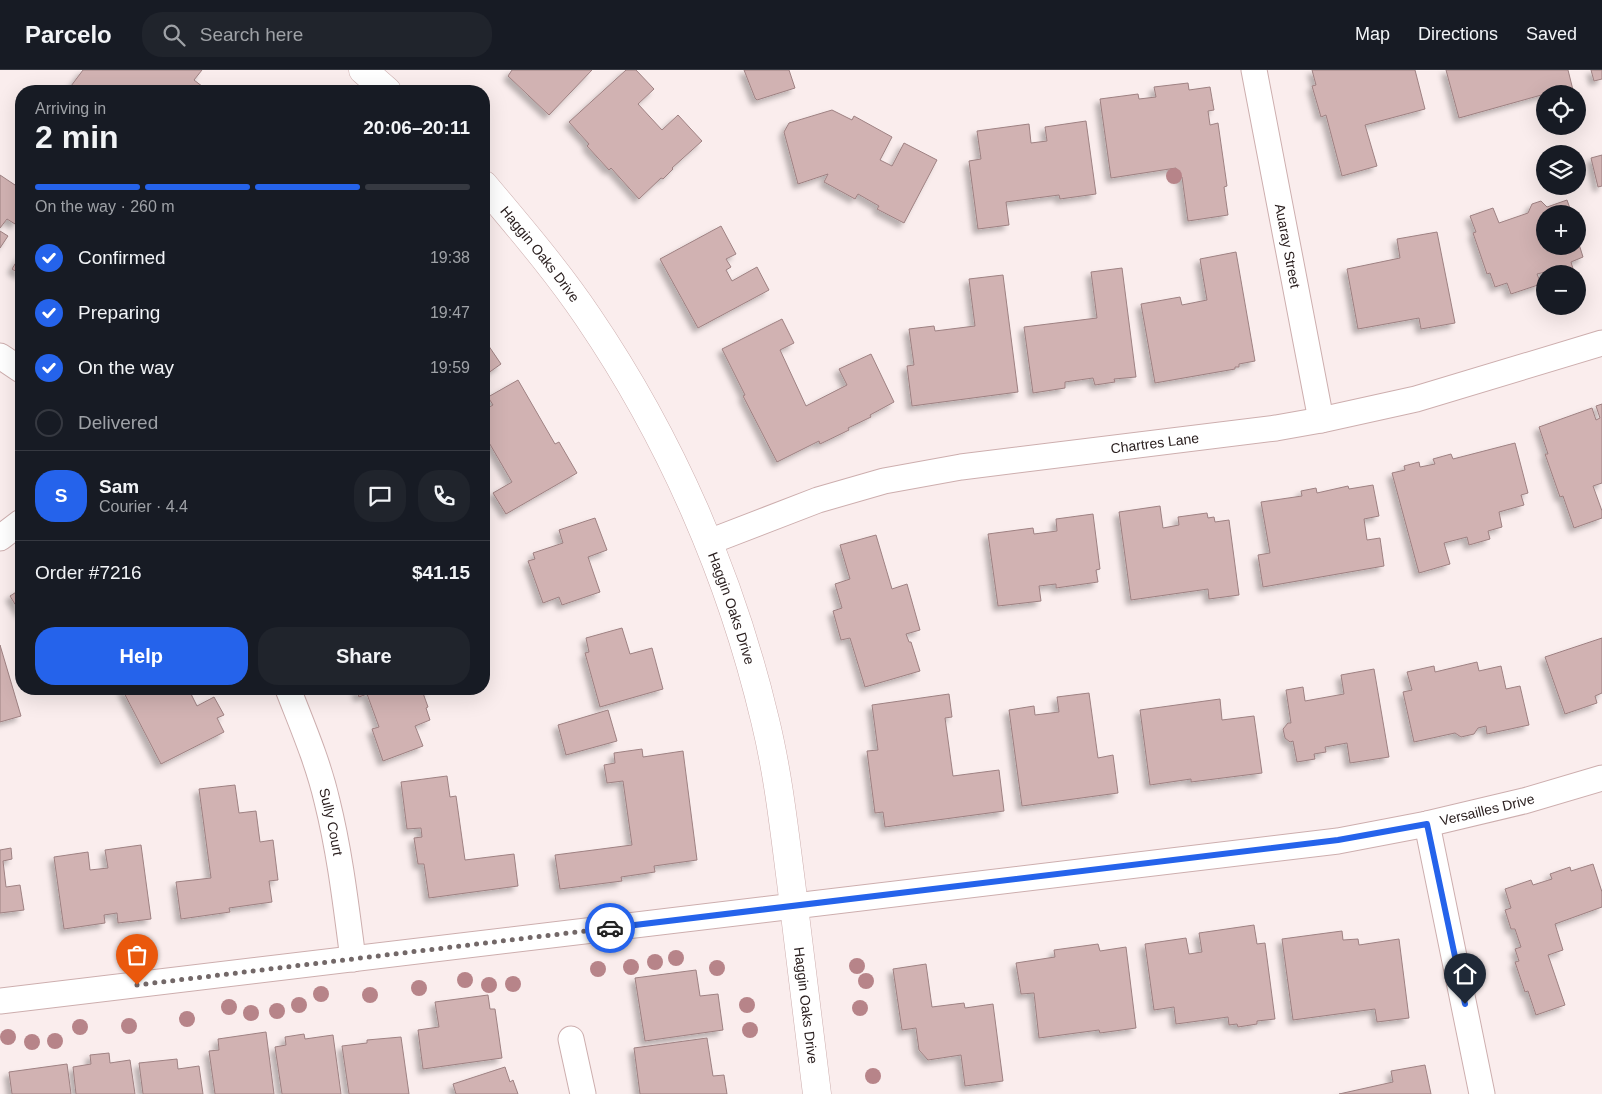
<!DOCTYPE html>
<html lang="en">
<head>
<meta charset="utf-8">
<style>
	body { margin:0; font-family:Helvetica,sans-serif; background:#20242c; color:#f1f3f6; height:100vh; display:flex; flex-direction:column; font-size:19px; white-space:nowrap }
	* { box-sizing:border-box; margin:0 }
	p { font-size:16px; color:#9ea1a6 }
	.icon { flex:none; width:28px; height:28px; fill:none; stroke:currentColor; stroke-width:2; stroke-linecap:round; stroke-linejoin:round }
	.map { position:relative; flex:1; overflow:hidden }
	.panel { position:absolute; left:15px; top:15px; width:475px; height:610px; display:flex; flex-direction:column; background:#171b24; border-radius:20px; box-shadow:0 5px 20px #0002 }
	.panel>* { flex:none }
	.buttons { position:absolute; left:1536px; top:15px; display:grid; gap:10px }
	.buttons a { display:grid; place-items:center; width:50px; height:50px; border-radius:50%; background:#171b24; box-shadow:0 5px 20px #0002; font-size:25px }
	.pin { position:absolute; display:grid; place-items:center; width:42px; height:42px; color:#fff; margin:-51px -21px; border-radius:50% 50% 50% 0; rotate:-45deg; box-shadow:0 0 5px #0007 }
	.pin .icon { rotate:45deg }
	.courier { position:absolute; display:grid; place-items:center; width:50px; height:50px; margin:-25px; border:4px solid #2563eb; border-radius:50%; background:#fff; color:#222; box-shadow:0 1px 6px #0007 }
	.summary em { font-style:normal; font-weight:600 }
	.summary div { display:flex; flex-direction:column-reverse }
	.summary { display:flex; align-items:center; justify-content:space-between; height:85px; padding:0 20px }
	h1 { font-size:32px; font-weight:600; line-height:38px }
	.bar { display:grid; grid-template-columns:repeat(4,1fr); gap:8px 5px; align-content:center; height:60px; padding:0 20px }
	.bar i { height:6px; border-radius:4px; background:#363941 }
	.bar .active { background:#2563eb }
	.bar p { grid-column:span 4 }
	.line { display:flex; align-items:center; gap:12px; padding:0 20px; border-top:1px solid #363941 }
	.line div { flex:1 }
	.round { display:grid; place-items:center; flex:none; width:52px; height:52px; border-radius:20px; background:#20242c }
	ol { padding:0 20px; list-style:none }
	li { display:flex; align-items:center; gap:15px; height:55px }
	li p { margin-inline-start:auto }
	li .icon { padding:5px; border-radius:50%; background:#2563eb; color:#fff; stroke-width:4 }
	li:last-child { color:#9ea1a6 }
	li i { width:28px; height:28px; border:2px solid #363941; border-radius:50% }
	.primary-button { display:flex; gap:10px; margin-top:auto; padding:10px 20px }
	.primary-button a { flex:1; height:58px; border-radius:20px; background:#2563eb; color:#fff; font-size:20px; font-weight:600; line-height:58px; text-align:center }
	.primary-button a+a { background:#20242c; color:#f1f3f6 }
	header { display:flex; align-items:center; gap:30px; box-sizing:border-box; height:70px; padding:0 25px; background:#171b24; border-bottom:1px solid #363941 }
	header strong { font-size:24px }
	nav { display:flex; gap:28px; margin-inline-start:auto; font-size:18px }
	.search { width:350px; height:45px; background:#20242c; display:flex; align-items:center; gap:12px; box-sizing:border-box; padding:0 18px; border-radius:20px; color:#9ea1a6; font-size:19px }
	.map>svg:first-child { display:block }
</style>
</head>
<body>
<header>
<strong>Parcelo</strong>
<div class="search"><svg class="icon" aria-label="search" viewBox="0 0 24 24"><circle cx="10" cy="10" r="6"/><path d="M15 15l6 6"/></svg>Search here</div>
<nav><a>Map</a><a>Directions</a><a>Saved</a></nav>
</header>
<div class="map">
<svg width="1602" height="1024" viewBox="0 0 1602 1024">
	<defs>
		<filter id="shadow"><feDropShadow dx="-4.5" dy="4.5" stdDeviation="2.5" flood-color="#0004"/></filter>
	</defs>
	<rect width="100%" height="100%" fill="#faeded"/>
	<path fill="#d1b2b2" stroke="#9e8182" filter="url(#shadow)" d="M83,0H202L194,10L207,20L69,21L68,20Z
		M512,0H592L549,45L508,6Z
		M626,0H636L654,19L638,34L662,60L678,45L702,71L672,98L673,99L663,109L661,108L639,129L611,98L609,100L587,76L589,74L569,52Z
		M744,0H789L795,18L757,30L755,28Z
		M1312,0H1415L1425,39L1365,55L1377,96L1342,106L1326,45L1321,47L1312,16L1316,15Z
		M1446,0H1568L1574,24H1545L1459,48Z
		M1591,0H1602V9L1594,11Z
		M1188,13L1189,20L1210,17L1214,40L1208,41L1210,55L1218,53L1227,116L1224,117L1228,145L1188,151L1182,107L1177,108L1176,98L1111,108L1100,29L1138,24L1139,29L1156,27L1154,17Z
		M832,40L852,50L854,46L892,67L880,90L892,96L904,73L937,90L904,153L877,139L879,136L858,124L855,129L824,112L828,104L798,114L784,62L789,53Z
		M1086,51L1096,124L1060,129L1059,125L1006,132L1009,155L978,159L969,91L981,89L977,61L1029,54L1031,73L1047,71L1045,57Z
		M1602,85V116L1598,117L1591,88Z
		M0,105L21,119V144L15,154L7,149L0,158Z
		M1567,130L1572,144H1545V176H1578V171L1583,187L1571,192L1574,202L1545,204V202L1537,204L1541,214L1511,224L1507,213L1495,217L1490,203L1487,204L1473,163L1476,162L1470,146L1493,138L1499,153L1528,143L1532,134L1541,131L1547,137Z
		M721,156L736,184L726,189L731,197L726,200L732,211L757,197L769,220L698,258L660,189Z
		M0,161L8,166L0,178Z
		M1437,162L1455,253L1421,259L1419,248L1358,259L1347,199L1400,188L1397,169Z
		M1236,182L1255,291L1239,294V297H1235V299L1155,313L1141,234L1180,227L1182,235L1207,230L1200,189Z
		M21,184V205L12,199Z
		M1122,198L1136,307L1114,309L1115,312L1095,315L1093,308L1065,312V318L1033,323L1024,257L1097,248L1091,202Z
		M1003,205L1018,322L912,336L907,296L914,295L909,259L934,256L935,261L975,256L969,209Z
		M782,249L794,273L780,280L806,336L847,315L839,299L871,284L894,332L870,345L871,347L848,358L849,360L820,374L819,371L777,392L743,326L745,325L722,279Z
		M484,269L501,294L484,306Z
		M518,310L555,374L559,372L577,403L506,444L493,423L512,412L484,364V340L493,335L488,327Z
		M1602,334V413L1593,416L1602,441V448L1574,458L1563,426L1560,427L1545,384H1548L1539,357L1592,338L1596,350L1600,348L1596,336Z
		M1515,373L1528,423L1521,425L1524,435L1499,442L1502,457L1488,461L1490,469L1469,475L1467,467L1444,473L1450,494L1419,503L1392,403L1405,400L1404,396L1419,392L1420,397L1435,394L1433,389L1451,384L1453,389Z
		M1373,415L1379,446L1364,449L1367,470L1380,468L1384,496L1263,517L1258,485L1270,483L1261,432L1302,426L1301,421L1316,418L1317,423L1348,416L1349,419Z
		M1160,436L1163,458L1179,455L1178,447L1207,443L1208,448L1214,447L1215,452L1229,450L1239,525L1209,529L1208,519L1131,530L1119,442Z
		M1093,444L1100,499L1096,500L1098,512L1056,518V514L1039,516L1041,531L998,536L988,464L1033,458L1034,464L1057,461L1056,449Z
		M595,448L607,480L588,487L600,522L562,535L559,527L543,533L528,491L535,489L533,483L563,473L559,460Z
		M876,465L892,519L907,514L920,560L906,564L909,572H911L920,601L865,617L850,568L841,570L833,541L842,538L835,514L850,509L840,475Z
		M21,519V544L10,526Z
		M622,558L630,584L652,578L663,619L600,637L585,583L589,582L586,568Z
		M1602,568V623L1595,626L1597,633L1565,644L1545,587Z
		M0,575L21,646L0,652Z
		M1477,592L1479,601L1501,596L1506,619L1520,616L1529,655L1487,664L1486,656L1478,658L1474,664L1461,667L1455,663L1414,672L1403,622L1412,620L1407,602L1434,596L1435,602Z
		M1374,599L1389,687L1350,693L1347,673L1325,677L1326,682L1314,684L1315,689L1297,692L1293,671L1290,672L1285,668L1283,659L1288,653H1291L1286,620L1303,617L1305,631L1344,624L1341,605Z
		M122,619H183L185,623L189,620L197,636L214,627L224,645L217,648L224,662L161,694Z
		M356,619H431L423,623L428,637L426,638L430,650L415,656L423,676L383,691L372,659L379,657L367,624L359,627Z
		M1089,623L1098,688L1113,685L1118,723L1022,736L1009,640L1034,636L1035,645L1059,642L1057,627Z
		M949,624L952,647L945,648L953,706L999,700L1004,741L885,757L883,742L875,743L867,681L878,680L872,635Z
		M1220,629L1222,650L1254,646L1262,703L1191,712V709L1150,715L1140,640Z
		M608,640L617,671L566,685L558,655Z
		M642,679L643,687L683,681L697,790L654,796L655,802L621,807L622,811L560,819L555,785L632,775L623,711L607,713L604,695L615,693L614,683Z
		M447,706L450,727L456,726L465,790L514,784L518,816L429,828L424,794H418L414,768L422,767L421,758L407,759L401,712Z
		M235,715L239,743L256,741L260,772L273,770L278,810L269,811L272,832L229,838L230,842L181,849L176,812L211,808L199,719Z
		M141,775L151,849L118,853L117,843L104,845L105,853L64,859L54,787L88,782L90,800L108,798L105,780Z
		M11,778L12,789L3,791L6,817L20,815L24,840L0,843V780Z
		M1593,794L1602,822V837L1555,854L1563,880L1548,885L1565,935L1536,945L1528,921L1525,922L1515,892L1519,891L1515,879L1521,877L1515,859H1511L1505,840L1511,838L1505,819L1531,810L1533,815L1552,809L1550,804L1570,797L1571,801Z
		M1254,855L1257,874L1265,873L1275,949L1257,951V954L1238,957L1237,954L1229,955L1228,947L1176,954L1174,937L1154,940L1145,874L1186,868L1189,884L1202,882L1199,863Z
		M1342,861L1343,870L1358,869L1359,875L1399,869L1409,948L1377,952L1375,939L1293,950L1282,869Z
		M1098,874L1100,881L1126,877L1136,958L1100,963L1099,960L1039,968L1034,923L1021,924L1016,893L1055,887L1054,880Z
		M926,894L932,937L964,933L965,938L993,934L1003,1011L965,1016L961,985L928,990L919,980L916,958L902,960L893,899Z
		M696,900L700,926L718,924L723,960L645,971L635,908Z
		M488,925L490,939H495L502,988L423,999L418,960L439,957L435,932Z
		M266,962L274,1024H215L209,981L219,980L218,969Z
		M304,964L305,969L333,965L341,1024H282L275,977L286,975L285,967Z
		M401,967L409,1024H349L342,976L367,973V970Z
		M707,968L713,1006L724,1005L727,1024H640L634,978Z
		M109,983L110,993L130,990L135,1024H76L73,997L91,994L90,985Z
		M177,989L178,999L199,996L203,1024H143L139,993Z
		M67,994L71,1024H12L9,1002Z
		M1425,995L1431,1024H1339L1393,1012L1391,1001Z
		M505,997L510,1012L513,1010L518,1024H456L453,1014Z"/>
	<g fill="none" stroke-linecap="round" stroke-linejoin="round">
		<g stroke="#cdaeae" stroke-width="27">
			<g id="minor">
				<path id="s1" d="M1254,0L1321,350"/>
				<path d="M0,286L21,300"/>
				<path d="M0,468L21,452"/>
				<path id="s2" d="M709,472L818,430L884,411L961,397L1276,358L1321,350L1416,329L1602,273"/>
				<path id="s3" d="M288,619C302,655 318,692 327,731C340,783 346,836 353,889"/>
				<path d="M1427,754L1482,1024"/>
				<path id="s4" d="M0,931L1338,771L1427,754L1524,731L1602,708"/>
				<path d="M571,969L583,1024"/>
			</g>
		</g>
		<g stroke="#cdaeae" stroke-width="29">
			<g id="tertiary">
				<path d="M363,0L387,21"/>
				<path id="s5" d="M484,115C520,158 557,201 588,247C671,369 731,507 765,650C778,703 784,758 791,812C800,883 808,953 817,1024"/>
			</g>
		</g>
		<use href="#minor" stroke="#fff" stroke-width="25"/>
		<use href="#tertiary" stroke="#fff" stroke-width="28"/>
	</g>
	<g fill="#b78489">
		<circle cx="1174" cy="106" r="8"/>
		<circle cx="676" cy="888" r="8"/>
		<circle cx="655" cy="892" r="8"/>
		<circle cx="857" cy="896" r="8"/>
		<circle cx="631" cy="897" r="8"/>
		<circle cx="717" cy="898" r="8"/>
		<circle cx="598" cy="899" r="8"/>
		<circle cx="465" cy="910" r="8"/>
		<circle cx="866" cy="911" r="8"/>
		<circle cx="513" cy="914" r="8"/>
		<circle cx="489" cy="915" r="8"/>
		<circle cx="419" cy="918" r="8"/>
		<circle cx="321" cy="924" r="8"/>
		<circle cx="370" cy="925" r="8"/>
		<circle cx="299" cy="935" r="8"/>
		<circle cx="747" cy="935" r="8"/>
		<circle cx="229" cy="937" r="8"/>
		<circle cx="860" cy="938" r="8"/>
		<circle cx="277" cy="941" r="8"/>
		<circle cx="251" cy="943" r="8"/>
		<circle cx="187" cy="949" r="8"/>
		<circle cx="129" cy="956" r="8"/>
		<circle cx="80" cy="957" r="8"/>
		<circle cx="750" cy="960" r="8"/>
		<circle cx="8" cy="967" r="8"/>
		<circle cx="55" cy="971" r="8"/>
		<circle cx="32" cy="972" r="8"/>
		<circle cx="873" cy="1006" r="8"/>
	</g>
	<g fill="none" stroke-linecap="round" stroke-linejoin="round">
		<path stroke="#736868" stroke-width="5" stroke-dasharray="0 9" d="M137,915L610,858"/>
		<path stroke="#2563eb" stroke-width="6" d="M610,858L1338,770L1427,754L1465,934"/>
	</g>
	<g text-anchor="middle" stroke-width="4" stroke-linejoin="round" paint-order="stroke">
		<g font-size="14" fill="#2b2020" stroke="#fefefe">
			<text dy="5" stroke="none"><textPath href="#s1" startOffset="179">Auaray Street</textPath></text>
			<text dy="5" stroke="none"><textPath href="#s5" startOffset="89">Haggin Oaks Drive</textPath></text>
			<text dy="5" stroke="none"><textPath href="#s2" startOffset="459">Chartres Lane</textPath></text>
			<text dy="5" stroke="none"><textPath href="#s5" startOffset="494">Haggin Oaks Drive</textPath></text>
			<text dy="5" stroke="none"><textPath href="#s4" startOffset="1500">Versailles Drive</textPath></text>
			<text dy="5" stroke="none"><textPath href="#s3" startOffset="140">Sully Court</textPath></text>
			<text dy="5" stroke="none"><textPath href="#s5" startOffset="899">Haggin Oaks Drive</textPath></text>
		</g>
	</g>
</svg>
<div class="buttons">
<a><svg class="icon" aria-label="locate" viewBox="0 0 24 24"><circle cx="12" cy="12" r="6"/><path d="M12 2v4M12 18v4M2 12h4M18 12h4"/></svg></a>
<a><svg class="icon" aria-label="layers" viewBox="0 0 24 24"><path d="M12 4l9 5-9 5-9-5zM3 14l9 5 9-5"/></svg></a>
<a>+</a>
<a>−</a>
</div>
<div class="pin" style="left:137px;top:915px;background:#ea580c"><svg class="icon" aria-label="bag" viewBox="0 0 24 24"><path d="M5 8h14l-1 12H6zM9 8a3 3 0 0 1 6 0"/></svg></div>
<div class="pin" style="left:1465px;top:934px;background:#1f2937"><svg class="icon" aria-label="home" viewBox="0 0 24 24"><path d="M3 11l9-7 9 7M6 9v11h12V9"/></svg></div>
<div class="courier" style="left:610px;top:858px"><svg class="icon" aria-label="car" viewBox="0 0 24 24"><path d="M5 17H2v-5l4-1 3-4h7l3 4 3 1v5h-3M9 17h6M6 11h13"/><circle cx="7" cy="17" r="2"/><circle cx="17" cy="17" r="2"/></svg></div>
<section class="panel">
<div class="summary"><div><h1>2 min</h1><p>Arriving in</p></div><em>20:06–20:11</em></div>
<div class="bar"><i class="active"></i><i class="active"></i><i class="active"></i><i></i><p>On the way · 260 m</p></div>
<ol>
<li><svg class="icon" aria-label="check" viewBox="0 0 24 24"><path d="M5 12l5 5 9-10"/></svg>Confirmed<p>19:38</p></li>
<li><svg class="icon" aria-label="check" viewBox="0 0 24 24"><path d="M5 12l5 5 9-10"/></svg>Preparing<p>19:47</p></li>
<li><svg class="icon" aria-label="check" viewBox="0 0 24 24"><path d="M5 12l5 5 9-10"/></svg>On the way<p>19:59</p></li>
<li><i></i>Delivered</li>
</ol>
<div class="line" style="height:90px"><b class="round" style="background:#2563eb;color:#fff">S</b><div><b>Sam</b><p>Courier · 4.4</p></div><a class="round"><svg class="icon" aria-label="chat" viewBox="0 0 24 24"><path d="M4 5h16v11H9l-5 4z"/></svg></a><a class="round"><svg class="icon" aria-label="phone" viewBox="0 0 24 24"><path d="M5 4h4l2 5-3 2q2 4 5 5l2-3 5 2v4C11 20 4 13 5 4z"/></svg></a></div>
<div class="line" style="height:65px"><div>Order #7216</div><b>$41.15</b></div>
<div class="primary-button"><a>Help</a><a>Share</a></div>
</section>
</div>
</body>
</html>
